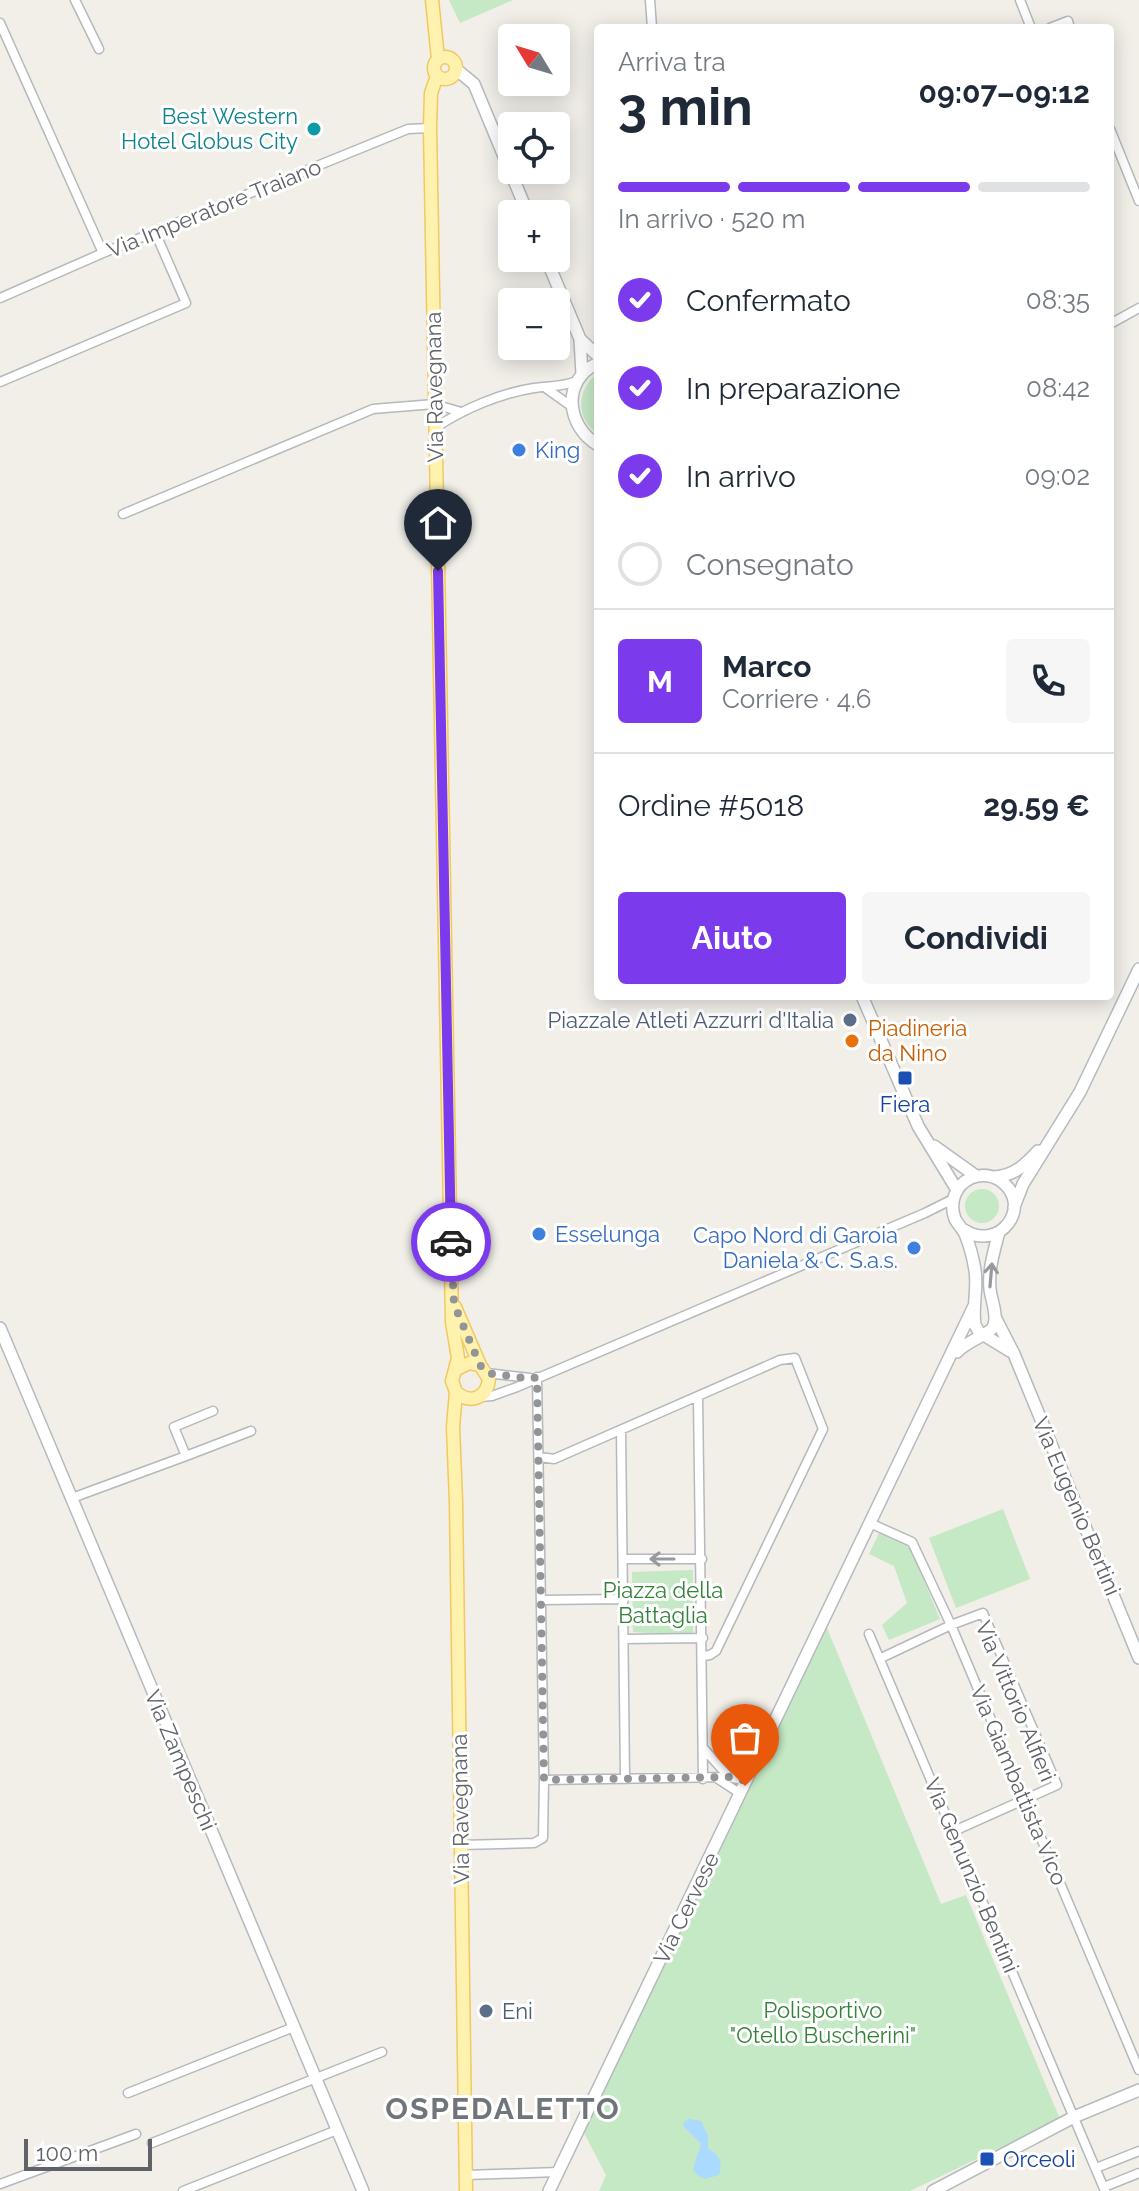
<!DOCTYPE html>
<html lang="it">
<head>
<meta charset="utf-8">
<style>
	body { margin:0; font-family:Raleway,sans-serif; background:#f6f6f7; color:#1f2937; height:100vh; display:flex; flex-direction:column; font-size:30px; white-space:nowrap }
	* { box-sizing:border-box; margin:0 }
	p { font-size:26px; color:#747a83 }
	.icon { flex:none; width:44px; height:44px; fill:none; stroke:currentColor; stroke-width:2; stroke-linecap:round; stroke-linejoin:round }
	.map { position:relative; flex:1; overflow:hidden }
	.panel { position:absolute; left:594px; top:24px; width:520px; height:976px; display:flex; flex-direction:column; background:#fff; border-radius:8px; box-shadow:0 4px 20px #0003 }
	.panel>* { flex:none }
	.needle { width:52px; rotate:308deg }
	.tools { position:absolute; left:498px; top:24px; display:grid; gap:16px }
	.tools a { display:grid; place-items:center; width:72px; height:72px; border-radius:8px; background:#fff; box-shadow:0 4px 20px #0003; font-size:40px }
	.scale { position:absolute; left:24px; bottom:20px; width:128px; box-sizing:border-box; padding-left:8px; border:4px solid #5f6368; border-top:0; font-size:22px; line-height:28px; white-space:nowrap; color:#5f6368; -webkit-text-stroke:6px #fff; paint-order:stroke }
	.pin { position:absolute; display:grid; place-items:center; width:68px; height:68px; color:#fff; margin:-82px -34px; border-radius:50% 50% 50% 0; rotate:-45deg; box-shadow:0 0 8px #0007 }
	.pin .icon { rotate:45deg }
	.courier { position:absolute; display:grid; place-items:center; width:80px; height:80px; margin:-40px; border:6px solid #7c3aed; border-radius:50%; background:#fff; color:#222; box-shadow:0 2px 10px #0007 }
	.head em { font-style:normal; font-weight:700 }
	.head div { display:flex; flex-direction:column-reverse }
	.head { display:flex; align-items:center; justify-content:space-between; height:136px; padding:0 24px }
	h1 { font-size:52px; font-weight:700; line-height:60px }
	.bar { display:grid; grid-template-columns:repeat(4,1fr); gap:12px 8px; align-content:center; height:96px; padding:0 24px }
	.bar i { height:10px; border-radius:6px; background:#e0e1e3 }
	.bar .current { background:#7c3aed }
	.bar p { grid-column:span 4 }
	.line { display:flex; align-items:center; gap:20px; padding:0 24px; border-top:2px solid #e0e1e3 }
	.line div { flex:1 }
	.round { display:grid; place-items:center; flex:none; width:84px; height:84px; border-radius:8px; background:#f6f6f7 }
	ol { padding:0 24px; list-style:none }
	li { display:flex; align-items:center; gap:24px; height:88px }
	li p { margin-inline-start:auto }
	li .icon { padding:8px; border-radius:50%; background:#7c3aed; color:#fff; stroke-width:4 }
	li:last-child { color:#747a83 }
	li i { width:44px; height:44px; border:4px solid #e0e1e3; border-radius:50% }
	.button { display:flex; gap:16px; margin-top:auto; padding:16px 24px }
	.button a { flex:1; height:92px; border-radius:8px; background:#7c3aed; color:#fff; font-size:32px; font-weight:700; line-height:92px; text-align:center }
	.button a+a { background:#f6f6f7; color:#1f2937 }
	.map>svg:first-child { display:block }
</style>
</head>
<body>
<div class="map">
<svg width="1139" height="2191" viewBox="0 0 1139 2191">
	<rect width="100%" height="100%" fill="#f1efe8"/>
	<path fill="#c5e8c5" d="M449,0H513L460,23Z
		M598,373V434C575,419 576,389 598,373Z
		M965 1206a17 17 0 1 1 34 0a17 17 0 1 1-34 0Z
		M1003,1509L1030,1579L956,1608L929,1538Z
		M879,1533L910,1547L940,1619L889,1640L882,1625L907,1603L894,1566L869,1554Z
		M693,1570V1636L633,1632L632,1572Z
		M827,1628L941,1904L966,1895L1060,2119L910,2191H599L606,2175L584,2133Z"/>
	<path fill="#aadaff" d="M689,2119L701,2121L708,2136V2149C720,2154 723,2164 719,2175L705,2179L697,2175L693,2169L701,2144L684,2127L683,2123Z"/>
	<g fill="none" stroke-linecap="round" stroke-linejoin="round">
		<g stroke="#b5b8bc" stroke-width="11">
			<path id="street" d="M75,0L99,49
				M650,0L652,28
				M1020,0L1031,28
				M0,23L103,253
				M1050,28L1068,21L1070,28
				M1110,129L1139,201
				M0,298L103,253L408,129L430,128
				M1110,324L1139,308
				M0,382L186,303L155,232
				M547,389L571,406
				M435,428C463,409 501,393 534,388C549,386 562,387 577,381
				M123,514L373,409L434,404L461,412
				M487,1373L530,1378
				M480,1397L492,1396L517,1387L925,1213L953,1199
				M698,1397L703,1779
				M213,1411L174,1427L186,1456L251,1431
				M621,1430L625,1779
				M540,1457L554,1459L780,1360L795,1358L823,1429L716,1651L710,1655L703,1656
				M72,1498L186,1456
				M872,1524L912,1542L951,1625L1139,2070
				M623,1559H702
				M542,1600L624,1599
				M869,1634L1105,2191
				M624,1639L703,1638
				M881,1658L951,1625L983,1613L1057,1785L954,1831
				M704,1749L729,1777
				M718,1779L741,1794
				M544,1780L729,1777L747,1781
				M460,1845L534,1843L543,1838L544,1780L537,1377
				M128,2093L294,2027
				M152,2143L382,2052
				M1096,2168L1139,2151
				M466,2175L558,2172
				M0,2184L136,2134
				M1104,2187L1139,2173
				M183,2191L337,2130"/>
		</g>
		<g stroke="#b6babf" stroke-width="14">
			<path id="secondary" d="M457,70L474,84L528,214
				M546,258L580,339L598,356
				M580,340L582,374
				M598,363C561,380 566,426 598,445
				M862,996L918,1126L957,1190
				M934,1146L976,1176
				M994,1177C1014,1176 1025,1165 1038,1151
				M1014,1207L1023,1184L1080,1092L1139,969
				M964,1230C1000,1253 1034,1205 1001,1181C992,1175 981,1174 971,1178C955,1185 949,1203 955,1219C958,1225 963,1229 965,1234C970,1246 973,1258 975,1270C978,1289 972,1307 975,1325L979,1332L1010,1351
				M995,1317L1014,1354L1139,1658
				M0,1328L363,2191
				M957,1352C968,1340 989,1335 993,1327C999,1317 991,1300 990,1289C988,1270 994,1251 999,1232
				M549,2191L974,1306
				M933,2191L1074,2117L1139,2090"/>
		</g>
		<g stroke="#f2c960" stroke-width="15">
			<path id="primary" d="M432,0L438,59
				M434 68a11 11 0 1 1 22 0a11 11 0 1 1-22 0Z
				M437,76L431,93L430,128L452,1322L458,1358L452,1381L456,1392C470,1405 487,1398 489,1379L480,1365L469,1363L455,1370
				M455,1307L480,1365
				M456,1392L453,1427L456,1502L466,2191"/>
		</g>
		<use href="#street" stroke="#fff" stroke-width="8"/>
		<use href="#secondary" stroke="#fff" stroke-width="11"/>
		<use href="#primary" stroke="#fff2af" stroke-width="12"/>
	</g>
	<defs><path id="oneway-shaft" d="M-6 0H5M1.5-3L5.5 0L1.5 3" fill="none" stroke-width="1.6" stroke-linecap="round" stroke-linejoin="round" transform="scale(2)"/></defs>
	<g stroke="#979a9d">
		<use href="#oneway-shaft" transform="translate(991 1275) rotate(-85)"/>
		<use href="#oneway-shaft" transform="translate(662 1559) rotate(-180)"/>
	</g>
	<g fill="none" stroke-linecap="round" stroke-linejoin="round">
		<path stroke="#929495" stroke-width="8" stroke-dasharray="0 14.4" d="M451,1242L454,1304L480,1365L487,1373L531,1379L537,1377L544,1780L729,1777L747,1781L745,1786"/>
		<path stroke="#7c3aed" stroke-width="10" d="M438,571L451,1242"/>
	</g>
	<circle fill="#0f9aa8" stroke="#fff" stroke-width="3" cx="314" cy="129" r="8"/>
	<g fill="#3f7fe0" stroke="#fff" stroke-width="3">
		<circle cx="519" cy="450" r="8"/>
		<circle cx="539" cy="1234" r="8"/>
		<circle cx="914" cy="1248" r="8"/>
	</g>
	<g fill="#5c6f8a" stroke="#fff" stroke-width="3">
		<circle cx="850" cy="1020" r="8"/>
		<circle cx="486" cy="2011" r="8"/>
	</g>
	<circle fill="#e8710a" stroke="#fff" stroke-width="3" cx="852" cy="1041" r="8"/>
	<g fill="#1a4fb4" stroke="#fff" stroke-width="3">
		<rect x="897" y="1070" width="16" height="16" rx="4"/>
		<rect x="979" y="2151" width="16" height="16" rx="4"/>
	</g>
	<g text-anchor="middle" stroke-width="6" stroke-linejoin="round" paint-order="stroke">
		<g font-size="22" fill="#0d838f" stroke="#fff" text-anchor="end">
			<text x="298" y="124">Best Western<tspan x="298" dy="25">Hotel Globus City</tspan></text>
		</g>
		<g font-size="22" fill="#5f6368" stroke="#fff">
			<text transform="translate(214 208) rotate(-22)" y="8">Via Imperatore Traiano</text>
			<text transform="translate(434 387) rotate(-91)" y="8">Via Ravegnana</text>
			<text transform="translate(1077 1506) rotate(67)" y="8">Via Eugenio Bertini</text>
			<text transform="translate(1016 1701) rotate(67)" y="8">Via Vittorio Alfieri</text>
			<text transform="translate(181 1760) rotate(67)" y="8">Via Zampeschi</text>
			<text transform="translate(1019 1785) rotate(67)" y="8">Via Giambattista Vico</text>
			<text transform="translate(460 1809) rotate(-91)" y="8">Via Ravegnana</text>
			<text transform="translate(972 1875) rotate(67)" y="8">Via Genunzio Bentini</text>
			<text transform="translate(686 1908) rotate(-64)" y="8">Via Cervese</text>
		</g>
		<g font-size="22" fill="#366cbe" stroke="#fff" text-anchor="start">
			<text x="535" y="458">King</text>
			<text x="555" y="1242">Esselunga</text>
			<text x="898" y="1243" text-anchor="end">Capo Nord di Garoia<tspan x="898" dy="25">Daniela &amp; C. S.a.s.</tspan></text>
		</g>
		<g font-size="22" fill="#4e5e75" stroke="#fff" text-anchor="end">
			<text x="834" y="1028">Piazzale Atleti Azzurri d'Italia</text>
			<text x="502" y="2019" text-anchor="start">Eni</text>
		</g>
		<g font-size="22" fill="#c56008" stroke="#fff" text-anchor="start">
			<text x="868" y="1036">Piadineria<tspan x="868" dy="25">da Nino</tspan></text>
		</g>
		<g font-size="22" fill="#164399" stroke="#fff">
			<text x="905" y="1112">Fiera</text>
			<text x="1003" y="2167" text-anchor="start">Orceoli</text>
		</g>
		<g font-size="22" fill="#348238" stroke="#fff">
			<text x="663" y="1598">Piazza della<tspan x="663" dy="25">Battaglia</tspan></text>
			<text x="823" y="2018">Polisportivo<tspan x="823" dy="25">"Otello Buscherini"</tspan></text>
		</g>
		<g font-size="30" font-weight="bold" letter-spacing="2" fill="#70757a" stroke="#fff">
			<text x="503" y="2119">OSPEDALETTO</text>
		</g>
	</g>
</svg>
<div class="tools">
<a><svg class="needle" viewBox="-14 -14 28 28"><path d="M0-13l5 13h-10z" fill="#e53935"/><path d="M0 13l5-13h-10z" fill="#747a83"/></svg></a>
<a><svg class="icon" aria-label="locate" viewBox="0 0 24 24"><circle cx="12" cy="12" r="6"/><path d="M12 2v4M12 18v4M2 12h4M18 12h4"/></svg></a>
<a>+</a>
<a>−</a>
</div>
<div class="scale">100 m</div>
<div class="pin" style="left:745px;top:1786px;background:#ea580c"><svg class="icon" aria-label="bag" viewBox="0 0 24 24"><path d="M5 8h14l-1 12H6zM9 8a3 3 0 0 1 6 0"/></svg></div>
<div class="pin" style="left:438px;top:571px;background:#1f2937"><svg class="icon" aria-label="home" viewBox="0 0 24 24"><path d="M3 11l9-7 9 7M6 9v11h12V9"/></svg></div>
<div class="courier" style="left:451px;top:1242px"><svg class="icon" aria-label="car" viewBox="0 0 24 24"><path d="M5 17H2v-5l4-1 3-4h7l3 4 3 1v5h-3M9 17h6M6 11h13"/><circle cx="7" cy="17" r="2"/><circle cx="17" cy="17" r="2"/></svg></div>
<section class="panel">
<div class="head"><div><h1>3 min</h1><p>Arriva tra</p></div><em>09:07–09:12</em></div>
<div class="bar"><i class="current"></i><i class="current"></i><i class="current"></i><i></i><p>In arrivo · 520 m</p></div>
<ol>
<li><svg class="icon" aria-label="check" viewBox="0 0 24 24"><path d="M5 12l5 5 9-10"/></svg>Confermato<p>08:35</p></li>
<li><svg class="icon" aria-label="check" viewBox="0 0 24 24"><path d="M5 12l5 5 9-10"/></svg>In preparazione<p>08:42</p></li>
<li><svg class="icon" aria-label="check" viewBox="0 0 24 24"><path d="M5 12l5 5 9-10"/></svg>In arrivo<p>09:02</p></li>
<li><i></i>Consegnato</li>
</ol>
<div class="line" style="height:144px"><b class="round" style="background:#7c3aed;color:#fff">M</b><div><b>Marco</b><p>Corriere · 4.6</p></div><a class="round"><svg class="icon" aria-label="phone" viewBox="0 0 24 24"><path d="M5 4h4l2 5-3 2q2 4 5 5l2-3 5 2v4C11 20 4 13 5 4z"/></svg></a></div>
<div class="line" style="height:104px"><div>Ordine #5018</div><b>29.59 €</b></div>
<div class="button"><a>Aiuto</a><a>Condividi</a></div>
</section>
</div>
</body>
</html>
